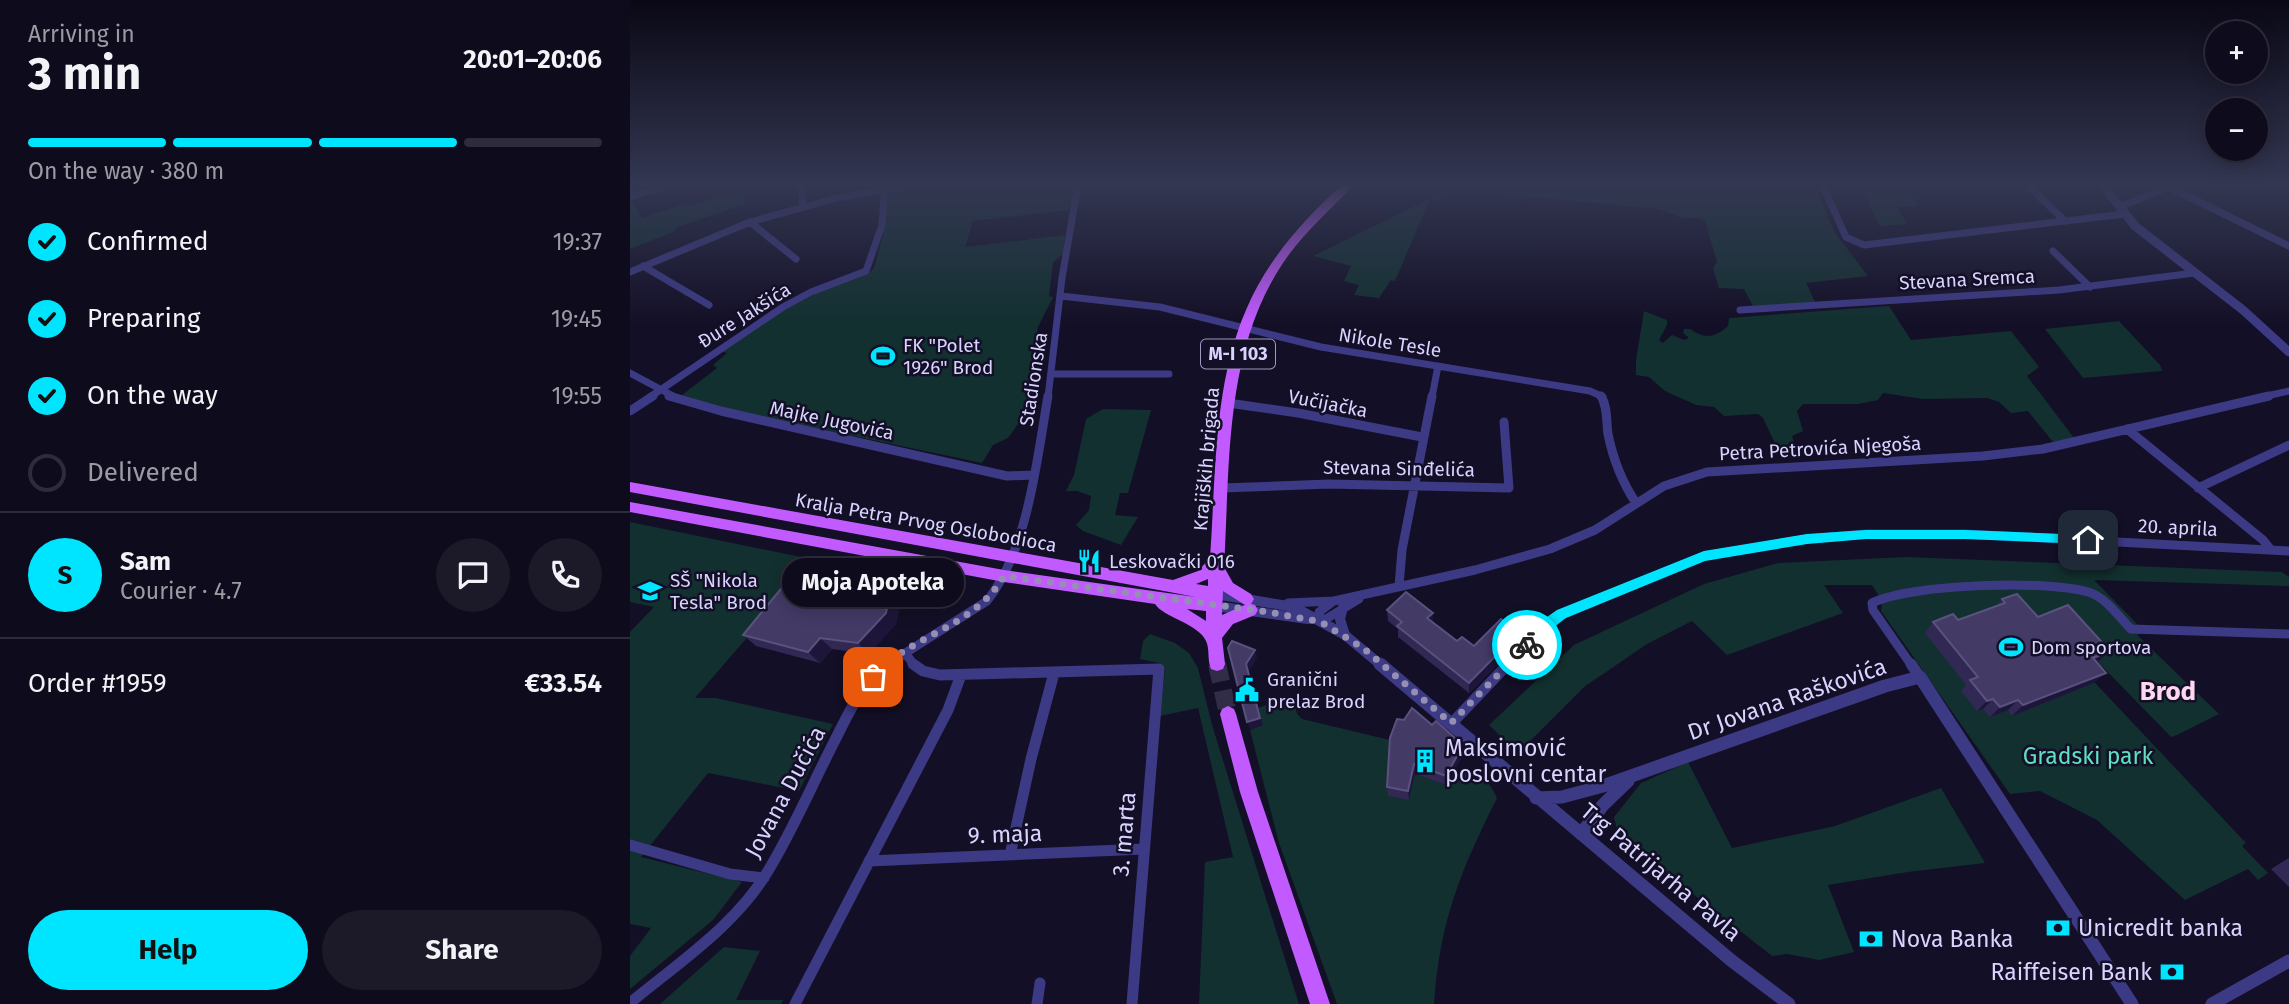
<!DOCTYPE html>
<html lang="en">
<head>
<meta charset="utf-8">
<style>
	body { margin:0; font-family:"Fira Sans",sans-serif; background:#1c1929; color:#f1f3f6; height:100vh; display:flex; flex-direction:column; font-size:26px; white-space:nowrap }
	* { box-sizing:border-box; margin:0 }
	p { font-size:23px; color:#9b9ba3 }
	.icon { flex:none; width:38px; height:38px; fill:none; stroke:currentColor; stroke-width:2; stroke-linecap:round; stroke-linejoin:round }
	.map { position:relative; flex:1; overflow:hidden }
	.panel { display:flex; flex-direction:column; background:#0e0b1c; width:630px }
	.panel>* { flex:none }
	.controls { position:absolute; left:1575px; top:21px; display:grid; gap:14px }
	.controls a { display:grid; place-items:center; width:63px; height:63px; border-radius:50%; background:#0e0b1c; box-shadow:0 4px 18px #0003,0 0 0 2px #2e2b3b; font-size:35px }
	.pin { position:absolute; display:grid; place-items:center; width:60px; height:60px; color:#fff; margin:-30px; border-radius:14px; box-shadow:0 4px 10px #0006 }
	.courier { position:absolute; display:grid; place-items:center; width:70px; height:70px; margin:-35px; border:5px solid #00e5ff; border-radius:50%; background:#fff; color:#222; box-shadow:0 2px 9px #0007 }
	.bubble { position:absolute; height:49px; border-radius:24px; background:#0e0b1c; box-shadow:0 4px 18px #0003,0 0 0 2px #2e2b3b; font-size:23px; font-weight:700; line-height:49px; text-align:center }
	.summary em { font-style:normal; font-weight:700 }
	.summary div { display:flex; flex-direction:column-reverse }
	.summary { display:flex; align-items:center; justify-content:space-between; height:119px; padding:0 28px }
	h1 { font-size:46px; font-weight:700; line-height:52px }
	.bar { display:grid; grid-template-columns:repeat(4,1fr); gap:10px 7px; align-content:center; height:84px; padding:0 28px }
	.bar i { height:9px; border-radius:5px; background:#2e2b3b }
	.bar .active { background:#00e5ff }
	.bar p { grid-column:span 4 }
	.line { display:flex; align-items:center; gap:18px; padding:0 28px; border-top:2px solid #2e2b3b }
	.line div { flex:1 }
	.round { display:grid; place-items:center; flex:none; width:74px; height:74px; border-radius:37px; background:#1c1929 }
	ol { padding:0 28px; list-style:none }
	li { display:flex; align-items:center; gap:21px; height:77px }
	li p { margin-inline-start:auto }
	li .icon { padding:7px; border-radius:50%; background:#00e5ff; color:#111; stroke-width:4 }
	li:last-child { color:#9b9ba3 }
	li i { width:38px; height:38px; border:4px solid #2e2b3b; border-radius:50% }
	.action { display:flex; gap:14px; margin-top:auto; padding:14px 28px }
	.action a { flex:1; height:80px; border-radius:42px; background:#00e5ff; color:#111; font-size:28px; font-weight:700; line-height:80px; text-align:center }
	.action a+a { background:#1c1929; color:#f1f3f6 }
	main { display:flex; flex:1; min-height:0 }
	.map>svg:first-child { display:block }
</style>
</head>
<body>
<main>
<section class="panel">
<div class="summary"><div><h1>3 min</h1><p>Arriving in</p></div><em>20:01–20:06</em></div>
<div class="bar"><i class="active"></i><i class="active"></i><i class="active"></i><i></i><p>On the way · 380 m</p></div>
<ol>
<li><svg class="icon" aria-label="check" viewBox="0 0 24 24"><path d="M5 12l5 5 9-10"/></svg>Confirmed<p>19:37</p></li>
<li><svg class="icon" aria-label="check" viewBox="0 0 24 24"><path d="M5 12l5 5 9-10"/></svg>Preparing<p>19:45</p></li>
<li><svg class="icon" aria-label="check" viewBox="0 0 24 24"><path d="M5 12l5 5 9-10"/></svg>On the way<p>19:55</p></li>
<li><i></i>Delivered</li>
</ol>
<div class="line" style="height:126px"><b class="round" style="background:#00e5ff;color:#111">S</b><div><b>Sam</b><p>Courier · 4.7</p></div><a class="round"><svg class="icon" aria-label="chat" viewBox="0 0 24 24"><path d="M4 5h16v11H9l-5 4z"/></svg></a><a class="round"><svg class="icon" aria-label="phone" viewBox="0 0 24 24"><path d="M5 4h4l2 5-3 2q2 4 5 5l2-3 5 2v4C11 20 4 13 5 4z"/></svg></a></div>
<div class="line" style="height:91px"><div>Order #1959</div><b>€33.54</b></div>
<div class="action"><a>Help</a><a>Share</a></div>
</section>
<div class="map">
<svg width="1659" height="1004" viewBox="0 0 1659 1004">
	<rect width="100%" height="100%" fill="#130f26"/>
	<path fill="#12302f" d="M300,184H405L403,191L443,189L439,210L343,221L335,247L435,235L433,254L423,262L419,296L423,297L408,327L395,414L378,438L363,445L352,463L100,410L52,395L87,368L83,365L97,353L90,351L146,314L200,286L239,273L244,268L256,224L257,189Z
		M830,184H1184L1205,233L1238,276L1176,283L1187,306L1125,310L1114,289L1089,288L1083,268L1087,262L1075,221L1069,218H1052L1029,209L829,190L799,201L765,281L761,280L749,298L724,295L729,285L714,281L721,266L683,256Z
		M1229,184H1274L1286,201L1287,206L1267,207L1277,224L1250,226Z
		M114,189L115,204L47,227L43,232L0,249V198L12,218L56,203L59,206Z
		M1259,306L1281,340L1381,331L1409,367L1397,376L1444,438L1423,442L1398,411L1381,413L1369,402L1357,398L1293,399L1253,393L1248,400L1228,404H1173L1167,411L1173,431L1162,436L1168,454H1150L1133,418L1128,414L1094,416L1084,407L1066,405L1035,391L1019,377L1006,375V360L1014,311L1037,320V325L1029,340L1033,343L1042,335L1054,340L1059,338L1053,333L1054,329H1060C1074,339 1085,338 1098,326L1099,318Z
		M1489,321L1530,365L1532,371L1453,378L1415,329Z
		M473,409L521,410L498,493H490L485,515L508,517L491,545L453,531L446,525L459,510L461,496L447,491H436L444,475L456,419Z
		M0,522L176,558L171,567L176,569L65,698H86L203,724L169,791L78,773L11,857L112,882L83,920L0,989V956L21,928L0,924V632L24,607L0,602Z
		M1276,557L1652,572L1659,577V586L1464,580L1515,632L1507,635L1589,714L1547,735L1541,737L1468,662L1452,669L1616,843L1612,846L1638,873L1628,880L1618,869L1555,900L1467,820L1410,791L1380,794L1251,611L1252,601L1242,585H1194L1213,613L1097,655L1062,621L1017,644L954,687L888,753L859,725L944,645L1074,584L1148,563Z
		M520,634L545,643L559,653L568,668L582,725L669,1004H569L575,862L603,857L568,708L530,716L535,669L529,663L510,659L513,641Z
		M663,696L667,714L672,719L764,741L785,774L816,785L823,771C847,772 857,776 867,798C830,872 810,921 804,1004H707L649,843L620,730L632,725L628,708Z
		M1058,762L1102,848L1205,826L1311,788L1355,863L1278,872L1198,885L1224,952L1189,960L1157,954L1142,956L988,835L984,817L1011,783Z
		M94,947L130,951L106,1000H153L151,1004H30Z"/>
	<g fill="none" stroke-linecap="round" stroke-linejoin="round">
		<path stroke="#312d47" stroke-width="18" stroke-dasharray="18 9" stroke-linecap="butt" d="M587,664L598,714"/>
		<path stroke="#3d3a85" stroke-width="7" d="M171,184L173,206
			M1192,184L1216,237L1234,245L1494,214
			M1396,184L1435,221
			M0,197L40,184
			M1489,207L1539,187L1659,246
			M120,222L166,259
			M1423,251L1460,287
			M13,266L79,305
			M0,272L120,222L207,198L284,184
			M431,296L530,307L691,347L960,391L973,397
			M1110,310L1429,290L1564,273
			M0,373L45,397
			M422,374H539
			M20,397L153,307L181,292L236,271L252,225L255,184
			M418,397L432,278L448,184
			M802,397L808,366
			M1632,397L1659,391"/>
		<path stroke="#3d3a85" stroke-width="9" d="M39,396L91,411L377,476L404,475
			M971,396C978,407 976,421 978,434C983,459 992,482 1006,503
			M598,403L668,413L792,437
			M0,411L23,396
			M1497,429L1633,540L1641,550
			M592,488L699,484L879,488L874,422
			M1568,488L1659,445
			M769,586L772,550L802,396
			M658,603L704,601L845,570L920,549L965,530L1034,486L1077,472L1353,456L1413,449L1639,396
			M701,603L689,612L691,622L729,599
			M275,653L285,666
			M255,666L357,601C398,550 407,459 418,396
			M876,666L912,628L932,614L1074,556L1177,539L1236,534H1335L1659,551
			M1282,666L1243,610L1242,603C1279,584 1421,579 1461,593C1477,599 1489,617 1501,629L1659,634"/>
		<path stroke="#3d3a85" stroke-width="11" d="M283,664L293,671L310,675L529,669L502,1004
			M1281,664L1290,677
			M822,723L878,664
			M0,845L100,874L134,878
			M380,855L401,759L424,673
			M239,861L514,849
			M0,1003C48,963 106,925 138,871C163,830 182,785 204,742C218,715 232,681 258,664
			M165,1004L318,710L331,675
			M407,1004L410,983"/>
		<path stroke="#3d3a85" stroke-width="9" d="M1472,184L1505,226L1613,310L1659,352"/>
		<path stroke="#3d3a85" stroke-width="10" d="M585,594L664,607L715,635L752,666
			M585,606L678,619
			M713,607L710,619L715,635"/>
		<path stroke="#3d3a85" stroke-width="13" d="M750,664L1102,961L1159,1004
			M906,798L932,797L973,786L1255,686L1290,677L1502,1004
			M951,834L973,805L998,781
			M1582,1004L1659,961"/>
		<path fill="#c25bff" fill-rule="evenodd" d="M713,184H724C700,211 673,233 653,263C594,351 600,465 594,567L603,583L621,594L624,599L621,604L625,605L628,610L625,615L603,624L592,638L595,664L593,669L587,671L581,669C577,660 580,649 576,641C569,624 533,617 525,604L374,582L0,512V502L374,570L566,597L0,492V482L543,580L568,571L580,558C586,476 583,386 616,310C637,260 674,219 713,184ZM578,579V586L566,584ZM593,591L615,605L592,615ZM557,609L576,611V621Z
			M598,706L604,709L606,714L628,792L700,1004H680L610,792L590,714L592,709Z"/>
	</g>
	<path fill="#312854" d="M169,581L278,596L269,610L266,624L239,654L202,649L190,663L126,646L113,635Z
		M1372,599L1480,651L1467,662L1464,683L1382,716L1378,710L1360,717L1353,709L1347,711L1331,691L1336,685L1295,633L1303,622L1328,620L1366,606Z
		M757,610L803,613V623L827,641L844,646L888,644L839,693L768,637V629L758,621Z
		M774,720L802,725L833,745V755L816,785L785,774L779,800L758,796L757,787Z
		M1659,858V887L1641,869Z"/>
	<path fill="#1d163a" d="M268,584L278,596L269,610L266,624L239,654L228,643Z
		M803,613V624L797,618Z
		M889,632L888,644L839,693V683Z
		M190,638L202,649L190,663L178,652Z
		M625,650L627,658L619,672L633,725L620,730L617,722L616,664Z
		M1480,651L1468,662L1451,669L1463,658Z
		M1476,673L1464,683L1382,716L1393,705Z
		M1363,699L1353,709L1347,711L1357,701Z
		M1388,700L1378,710L1360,717L1370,707Z
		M833,745V755L816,785V776Z
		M784,764L785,774L779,800L778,791Z"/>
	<path fill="#433a66" stroke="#5a527e" stroke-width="2" d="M182,566L268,584L259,599L256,613L228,643L190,638L178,652L113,635L159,579L169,581Z
		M776,592L803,613L797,618L827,641L832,637L844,646L871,619L889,632L839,683L767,626L772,622L757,610Z
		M1387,594L1408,617L1438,605L1480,651L1463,658L1476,673L1393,705L1388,700L1370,707L1363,699L1357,701L1340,680L1348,677L1303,622L1323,614L1328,620L1375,603L1372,599Z
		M602,641L625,650L616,664L630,718L617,722L598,648Z
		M782,708L802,725L806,721L833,745L816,776L784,764L778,791L757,787L760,738L767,719L774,720Z"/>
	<linearGradient id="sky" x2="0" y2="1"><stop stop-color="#0a0815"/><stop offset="0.57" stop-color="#333752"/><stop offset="1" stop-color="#333752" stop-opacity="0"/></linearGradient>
	<rect width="1659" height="324" fill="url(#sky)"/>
	<path fill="#00e5ff" d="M1236,530H1335L1458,535L1464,540L1458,544L1335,539H1236L1177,544L1075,561L936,618C924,626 907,645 897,651L891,645L907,624L927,610L1074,551L1177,534Z"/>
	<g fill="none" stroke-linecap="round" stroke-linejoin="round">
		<path stroke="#948fb3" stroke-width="7" stroke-dasharray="0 12.6" d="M243,677C279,635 343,629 374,576L638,612L691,622L733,648L821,723L897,645"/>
	</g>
	<defs>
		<g id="stadium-bare" transform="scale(1.89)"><path d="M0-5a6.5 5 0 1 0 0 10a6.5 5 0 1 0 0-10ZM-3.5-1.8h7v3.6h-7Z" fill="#00e5ff" stroke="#130f26" stroke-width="2.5" paint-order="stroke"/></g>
		<g id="restaurant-bare" transform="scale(1.89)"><path d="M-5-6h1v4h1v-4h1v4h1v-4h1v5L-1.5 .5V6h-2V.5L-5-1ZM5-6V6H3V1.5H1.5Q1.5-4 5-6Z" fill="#00e5ff" stroke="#130f26" stroke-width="2.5" paint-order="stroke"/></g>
		<g id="school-bare" transform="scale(1.89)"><path d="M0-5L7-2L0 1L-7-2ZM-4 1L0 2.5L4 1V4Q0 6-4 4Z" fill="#00e5ff" stroke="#130f26" stroke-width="2.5" paint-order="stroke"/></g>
		<g id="civic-bare" transform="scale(1.89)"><path d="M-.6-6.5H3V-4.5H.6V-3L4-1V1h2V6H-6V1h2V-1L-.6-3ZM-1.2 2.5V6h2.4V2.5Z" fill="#00e5ff" stroke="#130f26" stroke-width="2.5" paint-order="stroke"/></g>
		<g id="building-bare" transform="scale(1.89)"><path d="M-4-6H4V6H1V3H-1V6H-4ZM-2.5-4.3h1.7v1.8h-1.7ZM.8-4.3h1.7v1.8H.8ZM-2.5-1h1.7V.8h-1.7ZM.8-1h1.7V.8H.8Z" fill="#00e5ff" stroke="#130f26" stroke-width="2.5" paint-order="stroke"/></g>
		<g id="bank-bare" transform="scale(1.89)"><path d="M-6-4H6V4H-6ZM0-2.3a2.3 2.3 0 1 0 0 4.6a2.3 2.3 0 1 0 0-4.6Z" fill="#00e5ff" stroke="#130f26" stroke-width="2.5" paint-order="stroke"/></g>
	</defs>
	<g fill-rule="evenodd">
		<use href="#stadium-bare" x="253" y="356"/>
		<use href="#restaurant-bare" x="459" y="561"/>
		<use href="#school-bare" x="20" y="591"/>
		<use href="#stadium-bare" x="1381" y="647"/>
		<use href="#civic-bare" x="617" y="690"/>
		<use href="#building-bare" x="795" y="761"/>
		<use href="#bank-bare" x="1428" y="928"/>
		<use href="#bank-bare" x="1241" y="939"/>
		<use href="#bank-bare" x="1542" y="972"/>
	</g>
	<g text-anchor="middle" stroke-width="5" stroke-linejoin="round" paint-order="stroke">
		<rect fill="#130f26" stroke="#9e99be" stroke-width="2" x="571" y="339.5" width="74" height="29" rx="5"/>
		<g font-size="18" font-weight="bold" fill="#d9d4ff">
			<text x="608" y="360">M-I 103</text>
		</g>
		<g font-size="19" fill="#d9d4ff" stroke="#130f26">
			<text transform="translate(1337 279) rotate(-3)" y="7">Stevana Sremca</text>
			<text transform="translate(114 315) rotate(-32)" y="7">Đure Jakšića</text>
			<text transform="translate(760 342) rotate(9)" y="7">Nikole Tesle</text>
			<text transform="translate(403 379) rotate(-81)" y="7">Stadionska</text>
			<text transform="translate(698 403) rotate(11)" y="7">Vučijačka</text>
			<text transform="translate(202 420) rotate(12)" y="7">Majke Jugovića</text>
			<text transform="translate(1190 448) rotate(-3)" y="7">Petra Petrovića Njegoša</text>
			<text transform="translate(576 459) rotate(-85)" y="7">Krajiških brigada</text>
			<text transform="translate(769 468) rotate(1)" y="7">Stevana Sinđelića</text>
			<text transform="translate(296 522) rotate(10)" y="7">Kralja Petra Prvog Oslobodioca</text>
			<text transform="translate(1548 527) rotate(3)" y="7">20. aprila</text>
		</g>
		<g font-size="19" fill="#d9d4ff" stroke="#130f26" text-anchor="start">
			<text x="273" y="352">FK "Polet<tspan x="273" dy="22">1926" Brod</tspan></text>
			<text x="479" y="568">Leskovački 016</text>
			<text x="40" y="587">SŠ "Nikola<tspan x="40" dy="22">Tesla" Brod</tspan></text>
			<text x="1401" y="654">Dom sportova</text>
			<text x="637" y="686">Granični<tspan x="637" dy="22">prelaz Brod</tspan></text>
		</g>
		<g font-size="23" fill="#d9d4ff" stroke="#130f26">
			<text transform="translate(1157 699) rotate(-19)" y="8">Dr Jovana Raškovića</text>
			<text transform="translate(155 792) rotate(-62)" y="8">Jovana Dučića</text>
			<text transform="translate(375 834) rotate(-2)" y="8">9. maja</text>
			<text transform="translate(494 834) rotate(-85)" y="8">3. marta</text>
			<text transform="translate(1031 872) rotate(40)" y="8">Trg Patrijarha Pavla</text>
		</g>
		<g font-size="23" fill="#d9d4ff" stroke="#130f26" text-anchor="start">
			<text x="815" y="756">Maksimović<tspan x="815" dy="26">poslovni centar</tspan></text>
			<text x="1448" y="936">Unicredit banka</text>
			<text x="1261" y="947">Nova Banka</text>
			<text x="1522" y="980" text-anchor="end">Raiffeisen Bank</text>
		</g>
		<g font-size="23" fill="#5fe0c0" stroke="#130f26">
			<text x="1458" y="764">Gradski park</text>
		</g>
		<g font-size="26" font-weight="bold" fill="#ffd6f0" stroke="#130f26">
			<text x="1538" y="700">Brod</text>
		</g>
	</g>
</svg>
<div class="controls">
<a>+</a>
<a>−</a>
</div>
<div class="pin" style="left:243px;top:677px;background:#ea580c"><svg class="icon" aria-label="bag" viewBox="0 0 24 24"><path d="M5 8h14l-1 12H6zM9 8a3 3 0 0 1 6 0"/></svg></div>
<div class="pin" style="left:1458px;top:540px;background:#1f2937"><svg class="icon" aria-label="home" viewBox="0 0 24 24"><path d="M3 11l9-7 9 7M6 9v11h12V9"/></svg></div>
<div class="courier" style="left:897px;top:645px"><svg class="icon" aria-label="bike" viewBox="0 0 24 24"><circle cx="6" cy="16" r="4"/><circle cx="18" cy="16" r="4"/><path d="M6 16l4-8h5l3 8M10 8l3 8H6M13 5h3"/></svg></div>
<div class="bubble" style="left:152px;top:558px;width:182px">Moja Apoteka</div>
</div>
</main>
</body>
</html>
